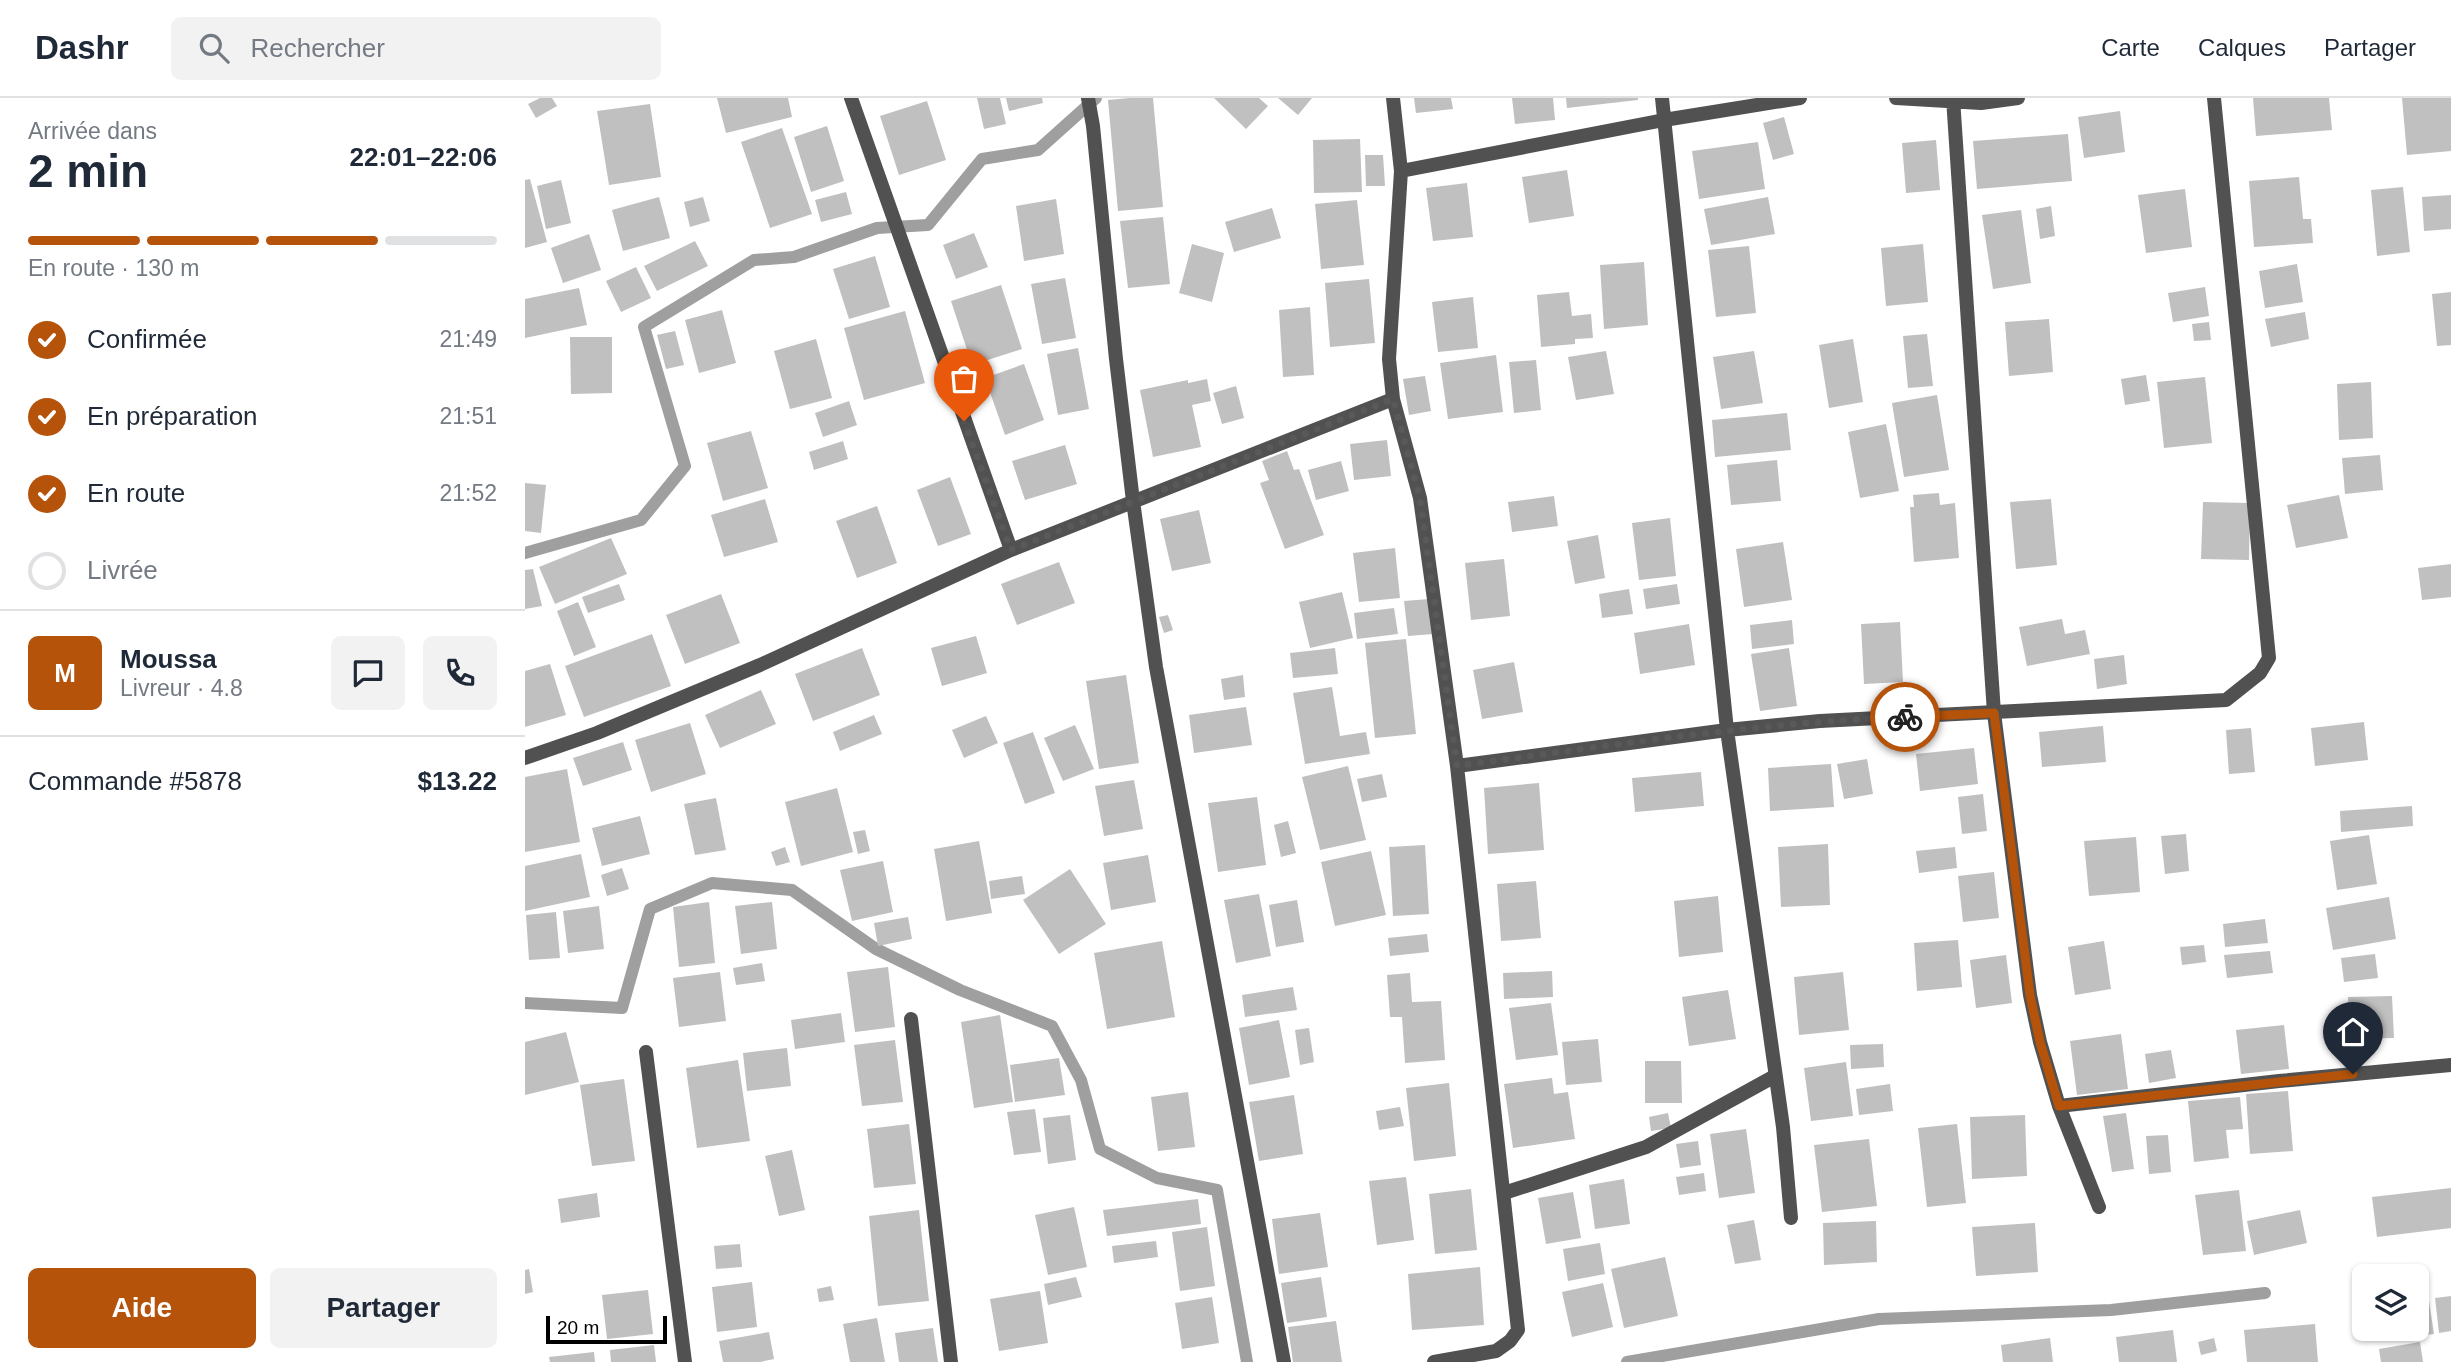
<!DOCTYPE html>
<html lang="fr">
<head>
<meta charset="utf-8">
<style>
	body { margin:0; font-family:Arial,sans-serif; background:#f2f2f3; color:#1f2937; height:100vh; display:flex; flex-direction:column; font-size:26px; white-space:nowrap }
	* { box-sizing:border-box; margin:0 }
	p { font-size:23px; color:#747a83 }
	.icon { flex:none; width:38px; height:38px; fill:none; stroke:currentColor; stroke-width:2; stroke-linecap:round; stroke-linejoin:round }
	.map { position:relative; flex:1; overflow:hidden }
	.sheet { display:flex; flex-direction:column; background:#fff; width:525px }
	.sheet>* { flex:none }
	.buttons { position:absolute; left:1827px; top:1166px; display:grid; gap:14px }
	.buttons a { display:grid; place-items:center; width:77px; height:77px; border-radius:10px; background:#fff; box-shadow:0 2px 5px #0004; font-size:35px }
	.scale { position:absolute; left:21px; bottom:18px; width:121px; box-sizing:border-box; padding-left:7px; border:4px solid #000; border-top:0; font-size:19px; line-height:24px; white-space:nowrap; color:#000; -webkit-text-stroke:5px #fff; paint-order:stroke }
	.pin { position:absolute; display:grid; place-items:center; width:60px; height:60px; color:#fff; margin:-72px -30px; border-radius:50% 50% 50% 0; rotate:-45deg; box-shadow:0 0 7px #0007 }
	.pin .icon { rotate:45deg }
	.courier { position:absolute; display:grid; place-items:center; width:70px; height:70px; margin:-35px; border:5px solid #b45309; border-radius:50%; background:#fff; color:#222; box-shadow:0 2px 9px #0007 }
	.summary em { font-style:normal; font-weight:600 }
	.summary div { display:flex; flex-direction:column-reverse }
	.summary { display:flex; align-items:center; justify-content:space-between; height:119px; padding:0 28px }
	h1 { font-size:46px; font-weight:600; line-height:52px }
	.bar { display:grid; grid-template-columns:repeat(4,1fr); gap:10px 7px; align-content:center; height:84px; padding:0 28px }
	.bar i { height:9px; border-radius:5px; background:#e0e1e3 }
	.bar .on { background:#b45309 }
	.bar p { grid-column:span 4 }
	.line { display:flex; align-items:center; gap:18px; padding:0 28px; border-top:2px solid #e0e1e3 }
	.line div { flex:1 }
	.round { display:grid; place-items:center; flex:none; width:74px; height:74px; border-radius:10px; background:#f2f2f3 }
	ol { padding:0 28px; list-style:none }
	li { display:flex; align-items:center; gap:21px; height:77px }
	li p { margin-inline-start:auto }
	li .icon { padding:7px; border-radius:50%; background:#b45309; color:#fff; stroke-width:4 }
	li:last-child { color:#747a83 }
	li i { width:38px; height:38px; border:4px solid #e0e1e3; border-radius:50% }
	.action { display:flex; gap:14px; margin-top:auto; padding:14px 28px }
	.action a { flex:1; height:80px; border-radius:10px; background:#b45309; color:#fff; font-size:28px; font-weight:600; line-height:80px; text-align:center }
	.action a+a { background:#f2f2f3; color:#1f2937 }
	header { display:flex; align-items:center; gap:42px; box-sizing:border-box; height:98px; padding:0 35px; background:#fff; border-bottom:2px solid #e0e1e3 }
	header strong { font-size:33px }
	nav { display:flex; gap:38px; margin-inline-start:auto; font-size:24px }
	.search { width:490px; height:63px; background:#f2f2f3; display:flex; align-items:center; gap:18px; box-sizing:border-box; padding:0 24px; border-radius:10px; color:#747a83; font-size:26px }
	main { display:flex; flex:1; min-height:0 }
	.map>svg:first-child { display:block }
</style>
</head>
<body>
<header>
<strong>Dashr</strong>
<div class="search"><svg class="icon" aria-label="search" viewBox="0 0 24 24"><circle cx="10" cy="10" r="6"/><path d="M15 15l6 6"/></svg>Rechercher</div>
<nav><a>Carte</a><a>Calques</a><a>Partager</a></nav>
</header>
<main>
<section class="sheet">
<div class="summary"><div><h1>2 min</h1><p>Arrivée dans</p></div><em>22:01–22:06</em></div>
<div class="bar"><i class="on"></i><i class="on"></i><i class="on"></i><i></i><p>En route · 130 m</p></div>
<ol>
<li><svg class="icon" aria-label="check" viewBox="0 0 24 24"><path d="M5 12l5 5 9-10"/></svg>Confirmée<p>21:49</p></li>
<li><svg class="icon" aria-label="check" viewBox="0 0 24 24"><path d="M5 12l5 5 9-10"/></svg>En préparation<p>21:51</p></li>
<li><svg class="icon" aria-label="check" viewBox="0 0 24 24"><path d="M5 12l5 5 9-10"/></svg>En route<p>21:52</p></li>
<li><i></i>Livrée</li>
</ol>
<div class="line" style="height:126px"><b class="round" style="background:#b45309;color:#fff">M</b><div><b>Moussa</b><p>Livreur · 4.8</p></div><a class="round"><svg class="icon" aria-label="chat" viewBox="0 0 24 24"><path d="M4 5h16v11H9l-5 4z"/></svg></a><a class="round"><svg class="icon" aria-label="phone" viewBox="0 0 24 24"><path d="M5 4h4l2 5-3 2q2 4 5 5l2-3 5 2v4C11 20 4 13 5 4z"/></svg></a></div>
<div class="line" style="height:91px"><div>Commande #5878</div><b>$13.22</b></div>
<div class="action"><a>Aide</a><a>Partager</a></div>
</section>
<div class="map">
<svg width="1926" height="1264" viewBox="0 0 1926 1264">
	<rect width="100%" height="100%" fill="#fff"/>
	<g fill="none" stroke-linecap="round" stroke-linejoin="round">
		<path stroke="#9f9f9f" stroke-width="12" d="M0,455L116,422L160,368L119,229L229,162L269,159L352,130L403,127L457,61L513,52L571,0
			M0,905L97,910L125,811L187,785L267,792L351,851L435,892L527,928L556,982L575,1051L632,1080L692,1092L722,1264
			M1102,1264L1354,1221L1586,1212L1740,1195"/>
	</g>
	<path fill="#c0c0c0" d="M15,0H27L32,8L11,20L3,6Z
		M192,0H263L267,19L201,35Z
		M452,0H475L481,26L459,31Z
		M481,0H517L518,5L484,13Z
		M604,0H628L638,109L593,113L583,2Z
		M689,0H734L743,8L721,31Z
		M753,0H787L773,17Z
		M889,0H926L928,11L891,15Z
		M987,0H1028L1030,22L990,26Z
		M1041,0H1113V2L1042,10Z
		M1728,0H1804L1807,32L1731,38Z
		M1877,0H1926V53L1882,57Z
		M402,3L421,62L374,77L355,18Z
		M125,6L136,79L84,87L72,13Z
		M1595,13L1600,54L1559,60L1553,19Z
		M1259,19L1269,56L1248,62L1238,25Z
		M302,28L319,83L286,94L269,39Z
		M257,30L287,116L245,130L216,44Z
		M1543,36L1547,83L1452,91L1448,43Z
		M835,41L837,94L789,95L788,42Z
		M1411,42L1415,92L1381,95L1377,45Z
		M1233,44L1240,91L1174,101L1167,53Z
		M840,57H858L860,88H841Z
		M1042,72L1049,118L1004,125L997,79Z
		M1774,79L1778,121H1786L1788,145L1729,149L1724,83Z
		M5,81L22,144L0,150V82Z
		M36,82L46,125L21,131L12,88Z
		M942,85L948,139L908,143L901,90Z
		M1878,89L1885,154L1852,158L1846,92Z
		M1660,91L1667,149L1621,155L1613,97Z
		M321,94L327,116L296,124L290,102Z
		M1926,97V131L1899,133L1897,99Z
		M134,99L145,140L98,153L87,112Z
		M178,99L185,123L165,129L159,104Z
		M1243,99L1250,136L1186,147L1179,111Z
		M531,101L539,156L499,163L491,108Z
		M832,102L839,167L796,171L790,106Z
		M1526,108L1530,138L1515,141L1511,111Z
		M747,110L756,140L709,154L700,124Z
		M1496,112L1506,185L1468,191L1457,117Z
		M638,119L645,186L603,190L595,123Z
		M449,135L463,169L431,181L418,147Z
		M64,136L76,172L38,185L26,150Z
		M170,143L183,168L132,193L119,168Z
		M667,146L699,155L687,204L654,195Z
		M1398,146L1403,204L1361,208L1356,150Z
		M1224,148L1231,215L1191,219L1183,152Z
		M350,158L365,209L324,221L308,171Z
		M1119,164L1123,227L1079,231L1075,167Z
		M1772,166L1778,204L1740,210L1734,173Z
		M111,169L126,200L96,214L81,183Z
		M540,180L551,240L517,246L506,186Z
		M844,181L850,245L805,249L800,185Z
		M476,187L497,251L447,267L426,203Z
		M1680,189L1684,218L1648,224L1643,195Z
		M54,190L62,227L0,240V201Z
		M1044,194L1047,218L1066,216L1068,240L1050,241V246L1016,249L1012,197Z
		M1926,194V247L1912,248L1907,196Z
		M948,199L953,250L913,254L907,204Z
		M785,209L789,277L758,279L754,212Z
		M197,212L211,265L174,275L160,222Z
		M380,213L400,285L339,302L319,230Z
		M1780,214L1784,241L1746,249L1740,221Z
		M1524,221L1528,274L1484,278L1480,224Z
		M1684,224L1686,242L1669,243L1667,226Z
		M150,233L159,267L141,271L132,237Z
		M1402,236L1408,288L1383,290L1378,238Z
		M45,239H87V295L46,296Z
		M291,241L307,300L265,311L249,253Z
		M1328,241L1338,304L1304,310L1294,247Z
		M553,250L564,311L533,317L522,256Z
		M1081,253L1089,296L1051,302L1043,259Z
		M1229,253L1238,305L1196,311L1188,259Z
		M971,257L978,314L923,321L915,265Z
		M1011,262L1016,312L989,315L984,264Z
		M499,266L519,322L480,337L460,280Z
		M1621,277L1625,303L1600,307L1596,281Z
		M900,278L906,313L884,317L878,281Z
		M1680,279L1687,345L1639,350L1632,284Z
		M682,281L686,303L667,307L676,349L628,359L615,292L663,282V285Z
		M1846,284L1848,340L1814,342L1812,286Z
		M711,288L719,320L697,326L688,295Z
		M1412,297L1424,372L1379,379L1367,305Z
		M324,303L332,327L298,339L290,315Z
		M1262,315L1266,352L1190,359L1187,322Z
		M1361,326L1374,393L1335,400L1323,334Z
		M226,333L243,390L198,403L182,345Z
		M862,342L866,378L829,382L825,346Z
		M318,343L323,361L289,372L284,354Z
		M540,347L552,386L500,402L487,363Z
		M762,353L769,372L774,371L799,437L760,451L735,385L744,382L737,363Z
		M1855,357L1858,392L1820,396L1817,360Z
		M1252,362L1256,403L1206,407L1202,367Z
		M816,363L824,393L791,402L783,372Z
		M425,379L446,436L413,448L392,392Z
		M0,385L21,387L16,435L0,433Z
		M1414,395L1415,407L1430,405L1434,460L1389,464L1385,409H1389L1388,397Z
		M1814,397L1823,440L1771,450L1762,407Z
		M1029,398L1033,428L987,434L983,404Z
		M240,401L253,444L199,459L186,417Z
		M1526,401L1532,467L1491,471L1485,404Z
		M1678,404L1725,405L1724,462L1676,461Z
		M352,408L372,465L332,480L311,423Z
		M674,412L686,465L647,473L635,421Z
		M1145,420L1151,478L1114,482L1107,425Z
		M1073,437L1080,480L1050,486L1042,443Z
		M86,440L102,476L30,506L14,469Z
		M1258,444L1267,502L1219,509L1211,451Z
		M870,450L875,500L834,504L828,455Z
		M979,461L985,518L946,522L940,465Z
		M534,464L550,505L492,527L476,486Z
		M1926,466V499L1897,502L1893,470Z
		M8,471L17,508L0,511V472Z
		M94,486L100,502L63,515L57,499Z
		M1152,486L1155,506L1121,511L1118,491Z
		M1104,491L1108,516L1077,520L1074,496Z
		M817,494L828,540L785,550L774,504Z
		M196,496L215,545L160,566L141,517Z
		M904,501L908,536L883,538L879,503Z
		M53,504L71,549L49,558L32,513Z
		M869,510L873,536L832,541L829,515Z
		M643,517L648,532L639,535L634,519Z
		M1537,521L1540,536L1560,532L1565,556L1502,568L1494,529Z
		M1267,522L1269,546L1227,551L1225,527Z
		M1375,524L1378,584L1339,586L1336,526Z
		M1164,526L1170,567L1115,576L1109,535Z
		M127,536L146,588L59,619L40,568Z
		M451,538L462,575L417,588L406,550Z
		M881,541L891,636L850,640L840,545Z
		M337,550L355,597L288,623L270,576Z
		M810,550L813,576L768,580L765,555Z
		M1264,550L1272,608L1235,613L1226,556Z
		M1599,557L1602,586L1572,591L1569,561Z
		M989,564L998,614L957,621L948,572Z
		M25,566L41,617L0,629V573Z
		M601,577L614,665L574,671L561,583Z
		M718,577L720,599L699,602L696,581Z
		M807,589L815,638L841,634L845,656L780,666L768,595Z
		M236,592L251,626L195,650L180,617Z
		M721,609L727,647L669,655L664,617Z
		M349,617L357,636L315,653L308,634Z
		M461,618L473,645L439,660L427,632Z
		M1839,624L1843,662L1790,668L1786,630Z
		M165,625L181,676L126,694L110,642Z
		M550,627L569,671L538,683L519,640Z
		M1578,628L1581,664L1517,669L1514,634Z
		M1726,630L1730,674L1704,676L1701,632Z
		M508,634L530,695L500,706L478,645Z
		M98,644L107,672L58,688L48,660Z
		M1449,650L1453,686L1395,693L1391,656Z
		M1342,661L1348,696L1319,701L1312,666Z
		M1306,666L1309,709L1245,713L1243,670Z
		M823,668L841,742L795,752L777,679Z
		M42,671L55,744L0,754V679Z
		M1176,674L1179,708L1110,714L1107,680Z
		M857,676L862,699L837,704L832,681Z
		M609,682L618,731L579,738L570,688Z
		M1014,685L1019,752L963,756L959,690Z
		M312,690L328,754L276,768L260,704Z
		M1458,696L1462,733L1437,736L1433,699Z
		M732,699L741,767L693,774L683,705Z
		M191,700L201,752L170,757L159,706Z
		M1887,708L1888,728L1816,734L1815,713Z
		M115,718L125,756L77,768L67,730Z
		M763,723L771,755L756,759L749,727Z
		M340,732L345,753L333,756L328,734Z
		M1661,736L1664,773L1640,776L1636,738Z
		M1844,737L1852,786L1812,792L1805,743Z
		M1611,739L1615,794L1564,798L1559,743Z
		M454,743L467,815L421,823L409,751Z
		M1303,746L1305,807L1256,809L1253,749Z
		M900,747L904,816L868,818L864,749Z
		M260,749L265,764L251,768L246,754Z
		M1430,749L1432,770L1394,775L1391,753Z
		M846,753L861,817L810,828L796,764Z
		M56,756L65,799L0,813V768Z
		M623,757L631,804L586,812L578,765Z
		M358,763L368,814L327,823L315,772Z
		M97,770L104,791L82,798L76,777Z
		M545,771L581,826L534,856L498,802Z
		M1469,774L1474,820L1438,824L1433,778Z
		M497,778L500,796L466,801L464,783Z
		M1011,783L1016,840L976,843L972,786Z
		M734,796L746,858L711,865L699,802Z
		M1193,798L1198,854L1154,859L1149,803Z
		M1864,799L1871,841L1808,852L1801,810Z
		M772,802L779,844L751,849L744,807Z
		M184,804L190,865L154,869L148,809Z
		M247,804L252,851L216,856L210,808Z
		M74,808L79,851L43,855L38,813Z
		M31,814L35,860L4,862L1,817Z
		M383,819L387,841L353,848L349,825Z
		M1740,821L1743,845L1700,849L1698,826Z
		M902,836L904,854L865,858L863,840Z
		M1433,842L1437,889L1392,893L1389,845Z
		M637,843L650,919L582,931L569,855Z
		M1579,843L1586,891L1550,897L1543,849Z
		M1679,847L1681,864L1657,867L1655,849Z
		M1745,853L1748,875L1702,880L1699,857Z
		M1850,856L1853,880L1819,884L1816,860Z
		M1481,857L1487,905L1451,910L1445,862Z
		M237,865L240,883L211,887L208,870Z
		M363,869L370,929L330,934L322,874Z
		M1027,873L1028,899L979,901L978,875Z
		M195,874L201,923L154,929L148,880Z
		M1318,874L1324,932L1274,937L1269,879Z
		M885,875L887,904L916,903L920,962L880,965L877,919H865L862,877Z
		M768,889L772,912L720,919L717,897Z
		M1203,892L1211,941L1164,948L1157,899Z
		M1867,898L1869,940L1825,941L1823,899Z
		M1026,905L1033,957L991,962L984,910Z
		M316,915L320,944L270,951L266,922Z
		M475,917L488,1004L449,1010L436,924Z
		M754,922L765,979L724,987L714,930Z
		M1759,927L1764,971L1716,976L1711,932Z
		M784,930L789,964L775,967L770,932Z
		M41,934L54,984L0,997V944Z
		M1596,936L1603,991L1552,997L1545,943Z
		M1073,941L1077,984L1041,987L1037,944Z
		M370,942L378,1004L337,1008L329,947Z
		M1358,946L1359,969L1326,971L1325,947Z
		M262,950L266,988L222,993L218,955Z
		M1646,952L1651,980L1624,985L1620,956Z
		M534,960L540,997L490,1004L485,967Z
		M213,962L225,1043L172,1050L161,970Z
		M1120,963H1156L1157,1005H1120Z
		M1321,964L1328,1018L1286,1023L1279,970Z
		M1027,980L1029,996L1043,994L1050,1041L988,1050L979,986Z
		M99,981L110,1063L67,1068L55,987Z
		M924,985L931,1058L889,1063L881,990Z
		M1365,986L1368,1013L1334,1017L1331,991Z
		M1763,993L1768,1053L1725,1056L1721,996Z
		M663,994L670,1049L633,1053L626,999Z
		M769,997L778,1056L734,1063L724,1004Z
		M1715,999L1718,1031L1701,1032L1704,1060L1669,1064L1663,1003Z
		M875,1009L879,1028L854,1032L851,1013Z
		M510,1011L516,1054L489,1057L482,1014Z
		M1143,1015L1146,1030L1126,1033L1124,1019Z
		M1601,1015L1609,1071L1587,1074L1578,1018Z
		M545,1017L551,1062L523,1066L518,1020Z
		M1500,1017L1502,1078L1447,1081L1445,1019Z
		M384,1026L391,1086L349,1090L342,1031Z
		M1432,1026L1441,1105L1402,1109L1393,1030Z
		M1221,1031L1230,1095L1194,1100L1185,1036Z
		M1643,1037L1646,1074L1624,1076L1621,1038Z
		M1344,1041L1352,1108L1297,1114L1289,1047Z
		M1173,1043L1176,1067L1155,1070L1151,1046Z
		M267,1052L280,1112L254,1118L240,1058Z
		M1179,1075L1181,1093L1154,1097L1151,1079Z
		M881,1079L889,1142L852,1147L844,1083Z
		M1099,1081L1105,1126L1070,1131L1064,1087Z
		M1926,1090V1130L1852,1139L1847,1099Z
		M946,1091L952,1152L910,1156L904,1096Z
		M1714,1092L1721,1153L1678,1157L1670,1097Z
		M1048,1094L1056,1140L1021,1146L1013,1100Z
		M72,1095L75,1119L36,1125L33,1101Z
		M673,1101L676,1126L582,1138L578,1112Z
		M549,1109L562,1169L523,1177L510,1117Z
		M394,1112L404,1203L353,1208L344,1118Z
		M1775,1112L1782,1145L1729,1157L1722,1123Z
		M795,1115L803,1169L754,1176L747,1121Z
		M1229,1122L1236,1162L1210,1166L1202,1127Z
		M1351,1123L1352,1164L1299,1167L1298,1125Z
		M1510,1125L1513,1174L1451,1178L1447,1129Z
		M682,1129L690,1188L655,1193L647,1134Z
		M631,1143L633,1159L589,1165L587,1148Z
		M1075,1145L1080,1176L1043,1183L1038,1151Z
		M215,1146L217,1169L191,1171L189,1148Z
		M1140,1159L1153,1218L1099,1230L1086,1171Z
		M955,1169L959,1227L887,1232L883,1176Z
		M4,1171L8,1194L0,1196V1172Z
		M551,1179L557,1199L523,1207L519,1186Z
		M796,1179L802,1219L762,1225L756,1185Z
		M227,1184L232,1229L192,1234L187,1189Z
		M1078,1185L1088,1229L1047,1239L1037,1194Z
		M306,1188L309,1202L294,1204L292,1191Z
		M123,1192L128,1236L82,1241L77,1197Z
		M515,1193L523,1245L474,1253L465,1201Z
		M1926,1198V1233L1914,1235L1910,1200Z
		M687,1199L694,1245L657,1251L650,1205Z
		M1904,1203L1909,1236L1852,1243L1850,1230H1892V1204Z
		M352,1220L360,1264H325L318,1226Z
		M811,1223L817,1264H768L763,1229Z
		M1790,1226L1793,1264H1722L1719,1232Z
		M408,1230L413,1264H374L370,1235Z
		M1648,1232L1652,1264H1594L1591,1239Z
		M244,1234L249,1261L235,1264H198L194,1243Z
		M1525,1240L1528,1264H1478L1476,1247Z
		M1689,1240L1692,1253L1676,1257L1673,1244Z
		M1895,1244L1898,1264H1856L1854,1251Z
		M129,1247L131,1264H86L85,1252Z
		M69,1254L70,1264H25L24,1259Z"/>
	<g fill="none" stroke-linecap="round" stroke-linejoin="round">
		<path stroke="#515151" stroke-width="14" d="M326,0L486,452
			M563,0L568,28L591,261L608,403L631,569L759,1264
			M868,0L876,73
			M1137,0L1202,632L1258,1029L1266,1120
			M1371,0L1456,5L1493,0
			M1428,0L1469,615L1505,897L1515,944L1534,1008L1574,1109
			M0,660L72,635L235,567L486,452L868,301
			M932,668L895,400L868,301L864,261L876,73L1139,22L1275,0
			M386,921L426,1264
			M121,954L160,1264
			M1534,1008L1754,983L1926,967
			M979,1095L1121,1049L1250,978
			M909,1264L971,1253L985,1243L993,1232L932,668L1202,632L1295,623L1701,602L1735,575L1744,560L1689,0"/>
	</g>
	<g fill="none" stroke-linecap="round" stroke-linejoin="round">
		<path stroke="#595959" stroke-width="7" stroke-dasharray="0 12.6" d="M439,323L486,452L868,301L895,400L932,668C1082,648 1230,625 1380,619"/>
		<path stroke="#b45309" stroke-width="9" d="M1380,619L1469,615L1505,897L1515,944L1534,1008L1828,976"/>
	</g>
</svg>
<div class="buttons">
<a><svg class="icon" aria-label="layers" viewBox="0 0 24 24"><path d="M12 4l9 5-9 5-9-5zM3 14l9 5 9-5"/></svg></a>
</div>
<div class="scale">20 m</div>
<div class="pin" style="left:439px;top:323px;background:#ea580c"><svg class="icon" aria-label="bag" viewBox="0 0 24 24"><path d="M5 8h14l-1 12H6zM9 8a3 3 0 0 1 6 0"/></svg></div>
<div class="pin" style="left:1828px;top:976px;background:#1f2937"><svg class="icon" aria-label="home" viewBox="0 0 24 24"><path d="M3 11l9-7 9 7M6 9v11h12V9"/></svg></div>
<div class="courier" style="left:1380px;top:619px"><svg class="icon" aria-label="bike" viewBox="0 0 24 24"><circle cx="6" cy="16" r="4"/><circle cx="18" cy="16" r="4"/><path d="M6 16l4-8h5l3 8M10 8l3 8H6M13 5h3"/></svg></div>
</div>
</main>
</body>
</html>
